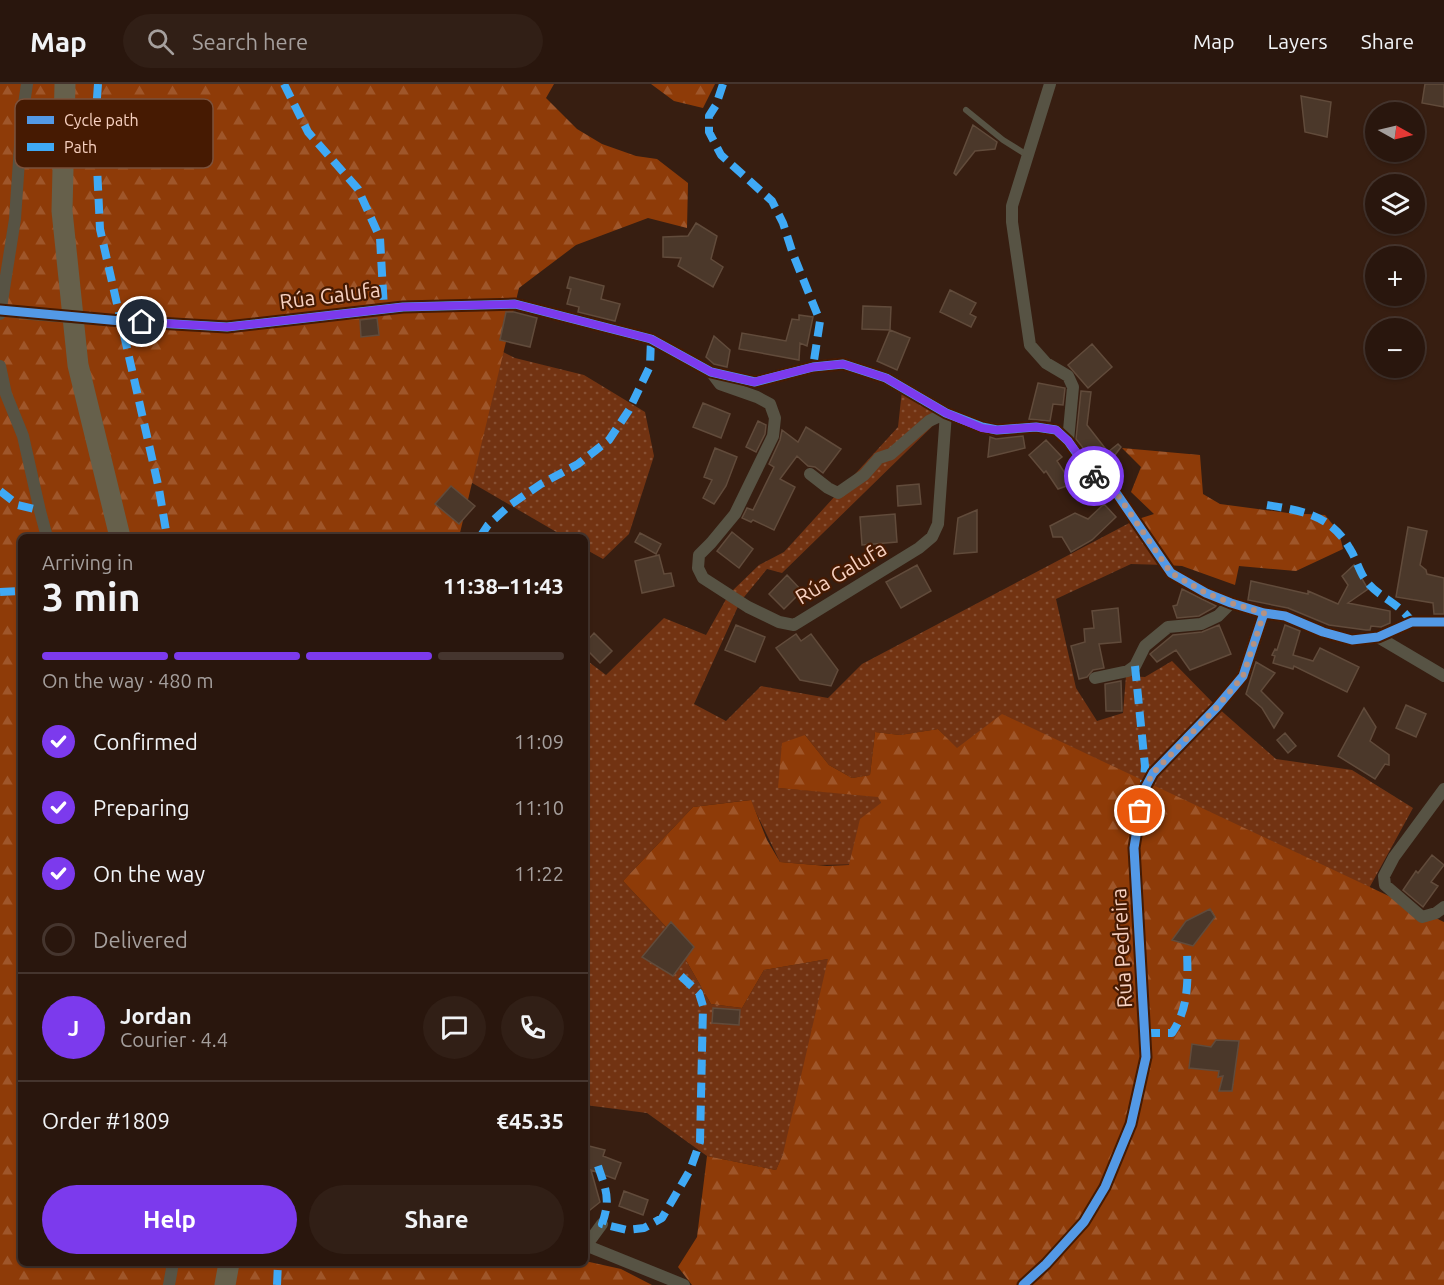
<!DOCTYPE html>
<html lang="en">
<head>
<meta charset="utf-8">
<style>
	body { margin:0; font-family:Ubuntu,sans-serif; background:#311f16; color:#f1f3f6; height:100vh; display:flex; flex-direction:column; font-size:22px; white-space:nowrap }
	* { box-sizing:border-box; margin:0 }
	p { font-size:20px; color:#a59f9d }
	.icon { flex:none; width:33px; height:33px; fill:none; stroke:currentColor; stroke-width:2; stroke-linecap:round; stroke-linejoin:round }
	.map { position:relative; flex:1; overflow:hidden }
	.side { position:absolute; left:18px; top:450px; width:570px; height:732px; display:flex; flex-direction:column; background:#29160d; border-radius:9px; box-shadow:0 2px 4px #0004,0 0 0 2px #45352e }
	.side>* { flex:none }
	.needle { width:39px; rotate:98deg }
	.tools { position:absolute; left:1365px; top:18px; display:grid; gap:12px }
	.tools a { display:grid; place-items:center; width:60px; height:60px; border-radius:50%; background:#29160d; box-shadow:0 2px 4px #0004,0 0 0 2px #45352e; font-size:30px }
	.pin { position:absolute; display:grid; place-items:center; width:51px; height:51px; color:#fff; margin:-26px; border:3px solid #fff; border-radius:50%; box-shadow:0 2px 6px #0007 }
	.courier { position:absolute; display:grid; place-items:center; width:60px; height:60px; margin:-30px; border:4px solid #7c3aed; border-radius:50%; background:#fff; color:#222; box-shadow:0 2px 8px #0007 }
	.headline em { font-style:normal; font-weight:600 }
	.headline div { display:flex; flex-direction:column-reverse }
	.headline { display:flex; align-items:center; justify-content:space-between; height:102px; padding:0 24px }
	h1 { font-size:39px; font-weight:600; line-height:45px }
	.bar { display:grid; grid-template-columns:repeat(4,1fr); gap:9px 6px; align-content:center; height:72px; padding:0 24px }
	.bar i { height:8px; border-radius:4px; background:#45352e }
	.bar .current { background:#7c3aed }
	.bar p { grid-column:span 4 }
	.line { display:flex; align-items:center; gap:15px; padding:0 24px; border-top:2px solid #45352e }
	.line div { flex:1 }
	.round { display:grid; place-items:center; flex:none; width:63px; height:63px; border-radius:32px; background:#311f16 }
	ol { padding:0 24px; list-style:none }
	li { display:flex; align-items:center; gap:18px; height:66px }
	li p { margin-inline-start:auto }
	li .icon { padding:6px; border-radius:50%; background:#7c3aed; color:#fff; stroke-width:4 }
	li:last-child { color:#a59f9d }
	li i { width:33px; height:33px; border:3px solid #45352e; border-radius:50% }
	.action { display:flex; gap:12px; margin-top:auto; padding:12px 24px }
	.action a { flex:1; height:69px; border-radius:36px; background:#7c3aed; color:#fff; font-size:24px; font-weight:600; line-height:69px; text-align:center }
	.action a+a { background:#311f16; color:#f1f3f6 }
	header { display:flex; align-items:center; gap:36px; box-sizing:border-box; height:84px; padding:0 30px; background:#29160d; border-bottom:2px solid #45352e }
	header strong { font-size:28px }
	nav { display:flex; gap:33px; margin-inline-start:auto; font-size:21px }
	.search { width:420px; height:54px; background:#311f16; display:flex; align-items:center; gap:15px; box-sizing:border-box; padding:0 21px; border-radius:33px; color:#a59f9d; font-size:22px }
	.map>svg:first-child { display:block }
</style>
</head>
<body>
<header>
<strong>Map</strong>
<div class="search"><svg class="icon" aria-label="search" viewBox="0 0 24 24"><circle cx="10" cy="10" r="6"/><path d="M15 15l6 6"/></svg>Search here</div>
<nav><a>Map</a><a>Layers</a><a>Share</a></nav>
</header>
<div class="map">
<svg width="1444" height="1201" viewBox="0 0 1444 1201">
	<defs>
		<pattern id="grass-dots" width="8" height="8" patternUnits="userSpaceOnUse" patternTransform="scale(1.5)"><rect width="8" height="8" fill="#723312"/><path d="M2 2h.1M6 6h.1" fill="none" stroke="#875033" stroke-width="1.8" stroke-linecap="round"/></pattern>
		<pattern id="forest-firs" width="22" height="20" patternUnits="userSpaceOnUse" patternTransform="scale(1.5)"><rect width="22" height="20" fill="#8e3b08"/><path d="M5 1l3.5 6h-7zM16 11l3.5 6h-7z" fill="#9f562a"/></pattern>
	</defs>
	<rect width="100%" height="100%" fill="#371e11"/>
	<path fill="url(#grass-dots)" d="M473,253L515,274L584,291L645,328L654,372L629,450L603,475L585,465V453H565L455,389Z
		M903,297L946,329L782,489L767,485L740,518L694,620L726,637L761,602L828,614L862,580L1135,436L1165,481L1131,480L1056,515L1076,604L1097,637L1123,629L1126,592L1145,593L1172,577L1217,623L1276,675L1352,686L1413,724L1367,808L966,674L938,645L900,651L875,648L870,691L852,694L829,681L805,651L778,704L878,712L892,744L881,780L816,781L780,778L750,716L693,723L623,797L668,845L711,920L742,924L764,886L857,870L801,1029L776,1086L707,1072L647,1029L585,1021V575L606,591L664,534L706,551L729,510L759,481L784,468L898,343Z"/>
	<path fill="url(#forest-firs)" d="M0,0H554L546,14L577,45L602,60L636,72L657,75L688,99L687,144L648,134L576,161L519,204L459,453H21V1179H585V1177L621,1185L652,1201H0Z
		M651,0H715L703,24L674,17Z
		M1122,364L1200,371L1203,410L1220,420L1288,429L1325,431L1339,448L1343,465L1296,487L1239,482L1235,501L1182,482L1165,481L1135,436L1154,430L1131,408L1141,383Z
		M1002,630L1444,838V1201H692L678,1183L697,1153L707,1072L776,1086L783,1070L828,875L764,886L742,924L711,920L668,845L623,797L693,723L751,716L767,756L780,778L827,782L849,781L860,735L881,719L878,713L778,704L782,659L805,651L829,681L852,694L870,691L875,648L900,651L938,645L957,664Z"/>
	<path fill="#4b382a" stroke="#614b3b" stroke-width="1.5" d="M1425,0H1444V23L1422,19Z
		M1301,12L1331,18L1327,53L1305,48Z
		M973,41L997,58L995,65L975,67L956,91L954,89Z
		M696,139L717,152L711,175L723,183L713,203L678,182L681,174L663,173V153L688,152Z
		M570,193L604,202L601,215L620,220L615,237L578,228L579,223L567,220L571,205L567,204Z
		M950,206L976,219L970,230L976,233L971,243L940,228Z
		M863,222L891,223L890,246L862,245Z
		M506,228H514L537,234L530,263L500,256Z
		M799,231L813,233L807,262L800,259L799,276L739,265L742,249L786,257L792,235L799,236Z
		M377,234L379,251L361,253L360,236Z
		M890,246L910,254L897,286L877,277Z
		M714,252L730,266L727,283L714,280L706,273Z
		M1092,260L1112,283L1088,304L1068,281Z
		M1038,299L1065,304L1063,321L1053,320L1050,337L1029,335Z
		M1081,307L1091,308L1087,341L1108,368L1118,360L1121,363L1102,388L1076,355Z
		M703,319L730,330L721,354L693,343Z
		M758,337L766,341L765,350L756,368L746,363Z
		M806,343L841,365L823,389L815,383L808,382L797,372L780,395L795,403L774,446L753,436L751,438L742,434L747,424L753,426L774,383L769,380L780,356L782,346L798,358Z
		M1023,352L1025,364L988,373L990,353L996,355Z
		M1046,356L1062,373L1057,377L1072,400L1058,405L1046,387L1044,389L1029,371Z
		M715,364L737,373L726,402L714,420L703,414L712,396L704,393Z
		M919,400L921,420L898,422L897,402Z
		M451,402L475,422L459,440L435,420Z
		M1104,420L1116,433L1092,456L1071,468L1062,453H1053L1050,442L1075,429L1088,435Z
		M977,426V468L954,470L958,434Z
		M895,430L897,458L862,461L860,433Z
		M1408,443L1427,447L1420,481L1426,486L1427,490L1444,494V530H1434L1433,519L1396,513Z
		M732,448L753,465L739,484L717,467Z
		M640,449L661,460L656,470L635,458Z
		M659,471L664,490L671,489L674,502L642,509L635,477Z
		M917,481L931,507L901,524L886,498Z
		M1354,481L1368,505L1348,519L1390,527V539L1381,543L1371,542L1370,546H1366L1329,541L1288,524L1248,516L1251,497L1308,510V507L1338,520L1348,501L1342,492Z
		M787,491L802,507L784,525L769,510Z
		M1182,505L1216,522L1215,523L1199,532L1177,534L1173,522L1177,521Z
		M1118,524L1121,558L1099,560L1104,584L1093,586L1087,593L1079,595L1071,562L1085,558L1084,545L1094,544L1092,527Z
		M736,541L765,553L755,578L725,566Z
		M1219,541L1231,570L1190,586L1176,566L1157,578L1150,570L1173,551L1202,548Z
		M1285,541L1300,547L1293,571L1313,577L1320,564L1359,583L1347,608L1294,582L1293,585L1273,579L1275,572L1272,571L1275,565L1277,566Z
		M594,549L612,567L600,579L585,564V559Z
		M796,550L801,557L811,550L838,586L831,602L800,596L776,564Z
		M1256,578L1275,589L1261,607L1283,629L1274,644L1262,624L1246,610Z
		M1121,597L1122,627H1106L1105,600Z
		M1406,621L1426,630L1416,653L1396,644Z
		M1364,624L1376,643L1370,657L1389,671V681L1385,680L1375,695L1338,672Z
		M1285,649L1296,662L1288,669L1277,656Z
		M1432,771L1444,781L1431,798L1438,802L1423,823L1403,806L1416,787L1418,789Z
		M1210,825L1215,833L1193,862L1172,856L1186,837Z
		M671,838L694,863L673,892L642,873Z
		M713,924L740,926L739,941L712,939Z
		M1216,956L1239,957L1232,1007H1219L1223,992L1218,993L1219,987L1189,984L1192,960L1211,963Z
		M585,1061L605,1066L603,1072L621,1079L615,1095L591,1086L600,1118L585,1130Z
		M624,1107L648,1116L643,1131L619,1122Z"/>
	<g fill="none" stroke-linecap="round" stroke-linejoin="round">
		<path stroke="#575344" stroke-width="6" d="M966,26L1003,56L1027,71"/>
		<path stroke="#575344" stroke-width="12" d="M1050,0L1012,122V138L1030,261L1046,279L1068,292L1073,303L1068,357
			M0,226L31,230
			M0,230L15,135L22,33L27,0
			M121,237L227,243L403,223L515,220L651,255L711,288L755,298L813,283L843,280L886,294L946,329L982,343L997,346L1036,343L1056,346L1068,357L1092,391L1117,410L1171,489L1206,509L1231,519L1264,529L1285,532L1323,548L1352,556L1378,553L1412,538H1444
			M0,282L6,310L23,352L40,427L47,453
			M711,288L720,300L757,313L770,320L775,334L773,352L735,430L711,459L699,471L698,484L703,494L748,523L779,538L794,541L919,464L932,453L938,440L946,329
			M810,390L828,404L838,409L864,391L879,374L891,370L929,337L946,329
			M1378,553L1444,592
			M1095,594L1128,587L1135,582L1145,562L1168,543L1201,540L1218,532L1231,519
			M1444,705L1394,773L1384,792L1385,801L1422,833L1436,829L1444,823
			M585,1161L684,1201
			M586,1162L602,1140
			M169,1201L173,1179
			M1023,1201L1046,1180L1084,1138L1105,1103L1131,1040L1146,973L1134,764L1143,708L1153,689L1217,623L1243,592L1264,529"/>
		<path stroke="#66604b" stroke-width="21" d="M65,0L62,127L78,281L120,453
			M225,1201L229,1179"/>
		<path stroke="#575344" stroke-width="12" d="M31,230L121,237"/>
		<path stroke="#3fa9f5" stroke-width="8" stroke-dasharray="15 8" stroke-linecap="butt" d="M98,0L95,41L100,145L159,405L167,453
			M284,0L308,48L358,105L380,154L384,225
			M723,0L716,21L709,32V48L721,71L772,117L783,139L793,170L820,237L813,283
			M0,407L18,421L39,426
			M1267,421C1303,427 1331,431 1350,465C1357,476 1359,488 1367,498C1380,514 1398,518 1412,538
			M480,453L488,441L510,421L541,400L578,380L609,356L629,326L650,282L651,255
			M0,508L21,507
			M1135,582L1145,682L1144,698
			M1145,949H1172C1189,924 1188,896 1187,868
			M598,1082C606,1106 611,1115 602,1140L627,1146L644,1144L662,1134L690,1086L700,1058L703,922L699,909L681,892
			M277,1201L278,1179"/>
		<g stroke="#461a02" stroke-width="13">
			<path id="cycleway" d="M0,226L121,237L227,243L403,223L515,220L651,255L711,288L755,298L813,283L843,280L886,294L946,329L982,343L997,346L1036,343L1056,346L1068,357L1092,391L1117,410L1171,489L1206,509L1231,519L1264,529L1285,532L1323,548L1352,556L1378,553L1412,538H1444
				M1023,1201L1046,1180L1084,1138L1105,1103L1131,1040L1146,973L1134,764L1143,708L1153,689L1217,623L1243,592L1264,529"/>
		</g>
		<use href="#cycleway" stroke="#5399e6" stroke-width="9"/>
	</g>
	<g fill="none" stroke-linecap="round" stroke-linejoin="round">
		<path stroke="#b49283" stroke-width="6" stroke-dasharray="0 10.8" d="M1094,392L1117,410L1171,489L1206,509L1231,519L1264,529L1243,592L1217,623L1153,689L1143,708L1140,727"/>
		<path stroke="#7c3aed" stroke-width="8" d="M142,238L227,243L403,223L515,220L651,255L711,288L754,298L813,283L843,280L886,294L946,329L982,344L997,346L1036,343L1056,346L1068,357L1094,392"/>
	</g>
	<g text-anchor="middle" stroke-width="4.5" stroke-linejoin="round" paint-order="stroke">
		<g font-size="21" fill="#f7d1c1" stroke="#461a02">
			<text transform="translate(330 212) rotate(-7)" y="7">Rúa Galufa</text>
			<text transform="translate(841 489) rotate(-31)" y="7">Rúa Galufa</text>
			<text transform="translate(1122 864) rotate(-93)" y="7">Rúa Pedreira</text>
		</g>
	</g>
	<rect x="15" y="15" width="198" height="69" rx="9" fill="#461a02" stroke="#7b513b" stroke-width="1.5"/>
	<rect x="27" y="32" width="27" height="8" fill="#5399e6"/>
	<rect x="27" y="59" width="27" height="8" fill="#3fa9f5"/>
	<g font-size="16" fill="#f7d1c1">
		<text x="64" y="42">Cycle path</text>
		<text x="64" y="69">Path</text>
	</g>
</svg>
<div class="tools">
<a><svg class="needle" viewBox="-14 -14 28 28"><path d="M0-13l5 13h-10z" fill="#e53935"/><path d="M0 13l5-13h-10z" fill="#a59f9d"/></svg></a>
<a><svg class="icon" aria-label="layers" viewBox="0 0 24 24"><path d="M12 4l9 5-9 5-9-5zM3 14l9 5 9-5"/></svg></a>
<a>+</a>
<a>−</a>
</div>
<div class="pin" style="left:1140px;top:727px;background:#ea580c"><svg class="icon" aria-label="bag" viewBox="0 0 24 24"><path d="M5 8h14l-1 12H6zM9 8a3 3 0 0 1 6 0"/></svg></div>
<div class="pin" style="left:142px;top:238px;background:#1f2937"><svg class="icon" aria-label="home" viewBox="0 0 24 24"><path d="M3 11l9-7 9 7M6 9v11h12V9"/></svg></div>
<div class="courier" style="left:1094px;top:392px"><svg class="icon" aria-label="bike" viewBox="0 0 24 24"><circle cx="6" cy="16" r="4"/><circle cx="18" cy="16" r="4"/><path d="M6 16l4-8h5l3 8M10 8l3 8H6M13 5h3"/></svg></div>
<section class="side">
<div class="headline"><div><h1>3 min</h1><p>Arriving in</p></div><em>11:38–11:43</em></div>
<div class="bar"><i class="current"></i><i class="current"></i><i class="current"></i><i></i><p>On the way · 480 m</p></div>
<ol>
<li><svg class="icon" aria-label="check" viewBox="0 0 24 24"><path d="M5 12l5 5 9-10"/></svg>Confirmed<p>11:09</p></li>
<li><svg class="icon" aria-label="check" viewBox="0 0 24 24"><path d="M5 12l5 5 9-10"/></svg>Preparing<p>11:10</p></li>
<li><svg class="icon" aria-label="check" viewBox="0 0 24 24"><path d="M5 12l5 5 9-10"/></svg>On the way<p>11:22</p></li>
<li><i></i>Delivered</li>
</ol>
<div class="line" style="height:108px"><b class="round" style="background:#7c3aed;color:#fff">J</b><div><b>Jordan</b><p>Courier · 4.4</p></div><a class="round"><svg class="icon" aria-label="chat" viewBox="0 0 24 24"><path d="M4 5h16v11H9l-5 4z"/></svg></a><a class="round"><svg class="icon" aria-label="phone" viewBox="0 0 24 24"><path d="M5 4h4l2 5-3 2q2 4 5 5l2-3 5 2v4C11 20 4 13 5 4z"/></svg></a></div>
<div class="line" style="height:78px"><div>Order #1809</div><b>€45.35</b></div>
<div class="action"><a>Help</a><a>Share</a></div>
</section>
</div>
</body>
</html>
